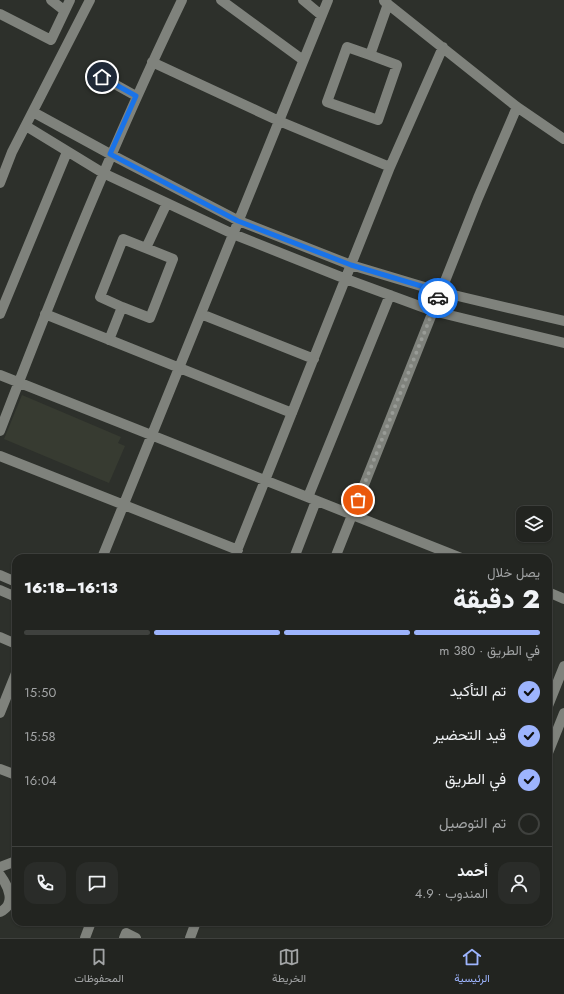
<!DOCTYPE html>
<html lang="ar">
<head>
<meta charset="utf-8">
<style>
	body { margin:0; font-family:Jost,Vazirmatn,sans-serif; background:#2a2c29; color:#f1f3f6; direction:rtl; height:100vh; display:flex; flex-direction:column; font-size:15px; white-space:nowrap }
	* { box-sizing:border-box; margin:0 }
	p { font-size:13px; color:#a2a4a5 }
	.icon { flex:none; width:22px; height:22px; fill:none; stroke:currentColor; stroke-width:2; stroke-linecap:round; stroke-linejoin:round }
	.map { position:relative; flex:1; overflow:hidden; direction:ltr }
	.details { position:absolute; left:12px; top:554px; width:540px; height:372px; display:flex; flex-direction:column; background:#222420; border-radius:12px; box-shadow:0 1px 3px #0004,0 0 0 1px #3f413e; direction:rtl }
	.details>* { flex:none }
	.buttons { position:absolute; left:516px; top:506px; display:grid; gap:8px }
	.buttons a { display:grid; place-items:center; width:36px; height:36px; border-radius:8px; background:#222420; box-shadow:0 1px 3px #0004,0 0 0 1px #3f413e; font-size:20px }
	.pin { position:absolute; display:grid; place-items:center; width:34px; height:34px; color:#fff; margin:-17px; border:2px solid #fff; border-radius:50%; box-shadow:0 1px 4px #0007 }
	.courier { position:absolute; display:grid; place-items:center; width:40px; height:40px; margin:-20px; border:3px solid #1a73e8; border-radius:50%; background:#fff; color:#222; box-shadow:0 1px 5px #0007 }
	.overview em { font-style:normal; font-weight:800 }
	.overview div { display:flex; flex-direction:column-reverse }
	.overview { display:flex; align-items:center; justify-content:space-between; height:68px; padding:0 12px }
	h1 { font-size:26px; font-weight:800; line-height:30px }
	.bar { display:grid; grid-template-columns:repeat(4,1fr); gap:6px 4px; align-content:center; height:48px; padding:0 12px }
	.bar i { height:5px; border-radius:3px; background:#3f413e }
	.bar .active { background:#9db4fd }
	.bar p { grid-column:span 4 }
	.line { display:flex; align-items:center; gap:10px; padding:0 12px; border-top:1px solid #3f413e }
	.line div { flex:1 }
	.round { display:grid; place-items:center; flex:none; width:42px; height:42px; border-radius:12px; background:#2a2c29 }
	ol { padding:0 12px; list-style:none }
	li { display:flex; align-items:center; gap:12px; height:44px }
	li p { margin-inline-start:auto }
	li .icon { padding:4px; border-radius:50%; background:#9db4fd; color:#111; stroke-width:4 }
	li:last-child { color:#a2a4a5 }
	li i { width:22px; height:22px; border:2px solid #3f413e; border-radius:50% }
	.dock { display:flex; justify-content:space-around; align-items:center; height:56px; border-top:1px solid #3f413e; background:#222420; font-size:11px; color:#a2a4a5 }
	.dock a { display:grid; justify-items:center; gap:2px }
	.dock .active { color:#9db4fd }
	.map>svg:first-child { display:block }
</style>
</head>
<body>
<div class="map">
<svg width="564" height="938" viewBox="0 0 564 938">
	<rect width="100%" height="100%" fill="#2d302b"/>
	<path fill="#373b31" d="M22,395L121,437L118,443L125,446L109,483L4,439Z"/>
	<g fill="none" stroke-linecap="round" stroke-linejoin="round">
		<path stroke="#7f827c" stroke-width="10" d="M51,0L65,11
			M221,0L303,60
			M303,0L321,15
			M384,1L517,107L564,139
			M0,14L51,40L70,0
			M370,55L397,65L378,120L327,102L347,47L370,55L388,4
			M152,62L279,121L390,167
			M102,77L136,96
			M33,112L110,154L239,221L351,265L441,292L564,321
			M26,126L103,173L233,234L346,279L433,311L564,343
			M0,183L12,152L90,0
			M146,248L167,203
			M0,314L67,152
			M45,314L292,413
			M201,314L314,359
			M109,340L122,307L100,297L123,239L173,259L150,318L122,307
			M0,375L461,558
			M0,431C56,285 114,141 182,0
			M0,456L238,550
			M308,497L390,295
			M102,558L328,0
			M234,558L390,167L443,47
			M294,558L316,501
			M335,558L478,198L517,107
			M0,575L16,582
			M0,590L16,597
			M548,592L564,599
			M0,637L16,644
			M548,706L564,666
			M0,713L16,673
			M548,753L564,713
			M0,769L16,775
			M0,867L16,861
			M0,875C8,886 17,904 0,912
			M85,938L91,922
			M124,938L126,933L136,938
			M190,938L196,922"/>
	</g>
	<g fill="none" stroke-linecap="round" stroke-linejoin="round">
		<path stroke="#989b96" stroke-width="4" stroke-dasharray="0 7.2" d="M358,500L438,298"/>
		<path stroke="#1a73e8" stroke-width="5" d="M102,77L136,96L110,154L238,221L351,265L441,292L438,298"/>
	</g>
</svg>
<div class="buttons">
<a><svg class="icon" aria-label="layers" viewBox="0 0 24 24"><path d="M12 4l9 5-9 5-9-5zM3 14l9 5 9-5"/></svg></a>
</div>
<div class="pin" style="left:358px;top:500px;background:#ea580c"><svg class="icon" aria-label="bag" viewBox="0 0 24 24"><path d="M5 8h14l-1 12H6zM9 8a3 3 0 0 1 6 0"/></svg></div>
<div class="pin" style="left:102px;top:77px;background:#1f2937"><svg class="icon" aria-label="home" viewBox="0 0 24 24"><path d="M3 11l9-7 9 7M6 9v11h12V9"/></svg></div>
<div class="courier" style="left:438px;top:298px"><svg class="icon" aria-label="car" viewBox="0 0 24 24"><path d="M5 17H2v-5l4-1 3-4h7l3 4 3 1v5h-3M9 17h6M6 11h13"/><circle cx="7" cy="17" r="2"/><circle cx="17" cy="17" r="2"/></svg></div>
<section class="details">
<div class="overview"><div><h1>2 دقيقة</h1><p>يصل خلال</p></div><em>16:13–16:18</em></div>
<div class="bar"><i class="active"></i><i class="active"></i><i class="active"></i><i></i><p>في الطريق · 380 m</p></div>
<ol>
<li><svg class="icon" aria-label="check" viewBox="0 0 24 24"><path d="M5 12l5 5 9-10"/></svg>تم التأكيد<p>15:50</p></li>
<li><svg class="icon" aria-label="check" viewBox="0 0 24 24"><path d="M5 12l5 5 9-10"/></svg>قيد التحضير<p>15:58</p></li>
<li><svg class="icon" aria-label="check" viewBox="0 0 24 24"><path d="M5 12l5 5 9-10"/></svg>في الطريق<p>16:04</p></li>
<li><i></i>تم التوصيل</li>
</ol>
<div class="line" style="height:72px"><a class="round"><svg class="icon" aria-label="person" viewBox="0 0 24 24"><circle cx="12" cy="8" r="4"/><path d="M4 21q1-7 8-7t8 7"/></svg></a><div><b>أحمد</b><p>المندوب · 4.9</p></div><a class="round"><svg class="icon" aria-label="chat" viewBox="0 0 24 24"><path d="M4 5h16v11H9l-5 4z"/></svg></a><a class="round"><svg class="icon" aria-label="phone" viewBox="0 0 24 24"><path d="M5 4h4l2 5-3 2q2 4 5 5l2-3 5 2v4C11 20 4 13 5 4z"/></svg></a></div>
</section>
</div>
<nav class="dock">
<a class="active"><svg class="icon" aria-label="home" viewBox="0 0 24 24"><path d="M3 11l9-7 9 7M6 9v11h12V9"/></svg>الرئيسية</a>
<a><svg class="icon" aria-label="map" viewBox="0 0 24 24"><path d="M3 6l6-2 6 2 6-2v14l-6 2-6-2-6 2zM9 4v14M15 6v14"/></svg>الخريطة</a>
<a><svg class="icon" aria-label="saved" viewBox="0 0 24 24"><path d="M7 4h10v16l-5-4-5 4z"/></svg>المحفوظات</a>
</nav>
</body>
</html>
